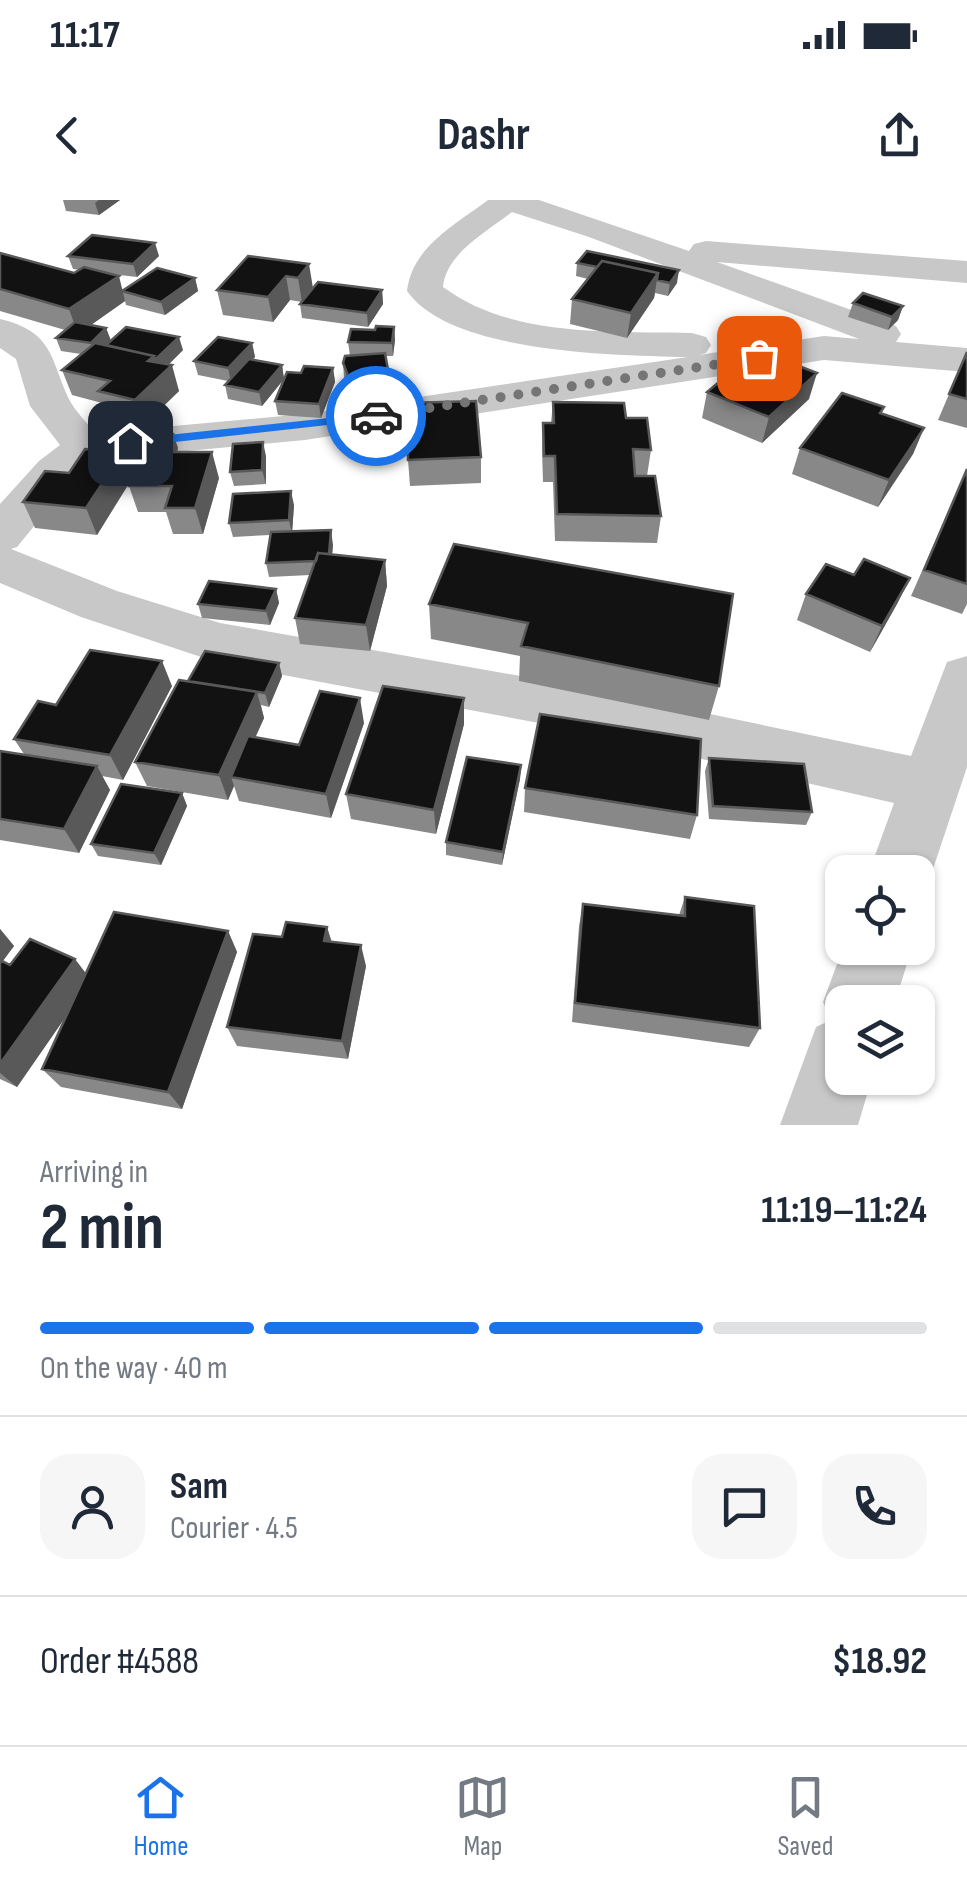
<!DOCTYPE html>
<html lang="en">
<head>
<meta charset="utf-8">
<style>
	body { margin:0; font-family:"Sofia Sans Condensed",sans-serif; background:#f6f6f7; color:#1f2937; height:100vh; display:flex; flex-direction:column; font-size:38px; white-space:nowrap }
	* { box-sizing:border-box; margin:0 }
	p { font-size:32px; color:#747a83 }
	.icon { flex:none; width:55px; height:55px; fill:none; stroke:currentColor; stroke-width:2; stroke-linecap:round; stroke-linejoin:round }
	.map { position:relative; height:925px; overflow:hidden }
	.drawer { display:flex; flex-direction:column; background:#fff; flex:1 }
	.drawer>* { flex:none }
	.tools { position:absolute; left:825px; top:655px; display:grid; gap:20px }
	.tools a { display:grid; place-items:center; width:110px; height:110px; border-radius:20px; background:#fff; box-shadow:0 2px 8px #0004; font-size:50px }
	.pin { position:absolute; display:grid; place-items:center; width:85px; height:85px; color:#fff; margin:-42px; border-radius:20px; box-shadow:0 5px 15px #0006 }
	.courier { position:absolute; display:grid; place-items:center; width:100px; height:100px; margin:-50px; border:8px solid #1a73e8; border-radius:50%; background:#fff; color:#222; box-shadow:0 2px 12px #0007 }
	.headline em { font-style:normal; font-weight:700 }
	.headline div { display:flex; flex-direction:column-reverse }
	.headline { display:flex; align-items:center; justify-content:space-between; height:170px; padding:0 40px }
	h1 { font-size:65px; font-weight:700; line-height:75px }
	.bar { display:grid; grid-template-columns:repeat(4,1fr); gap:15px 10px; align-content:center; height:120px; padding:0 40px }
	.bar i { height:12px; border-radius:8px; background:#e0e1e3 }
	.bar .on { background:#1a73e8 }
	.bar p { grid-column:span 4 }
	.line { display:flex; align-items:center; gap:25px; padding:0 40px; border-top:2px solid #e0e1e3 }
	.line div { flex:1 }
	.round { display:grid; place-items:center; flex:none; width:105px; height:105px; border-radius:30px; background:#f6f6f7 }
	.status { display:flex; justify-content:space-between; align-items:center; height:70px; padding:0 50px; background:#fff; direction:ltr }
	.status svg { height:28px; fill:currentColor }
	header { display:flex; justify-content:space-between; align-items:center; height:130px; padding:0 40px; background:#fff; font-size:45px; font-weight:700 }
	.dock { display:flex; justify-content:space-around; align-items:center; height:140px; border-top:2px solid #e0e1e3; background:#fff; font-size:28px; color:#747a83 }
	.dock a { display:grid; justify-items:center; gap:5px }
	.dock .on { color:#1a73e8 }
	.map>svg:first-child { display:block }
</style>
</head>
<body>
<div class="status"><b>11:17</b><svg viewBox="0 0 49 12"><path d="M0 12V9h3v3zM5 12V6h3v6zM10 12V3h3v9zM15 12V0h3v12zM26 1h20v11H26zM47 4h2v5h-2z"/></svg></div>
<header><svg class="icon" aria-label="back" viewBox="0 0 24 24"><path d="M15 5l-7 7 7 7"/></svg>Dashr<svg class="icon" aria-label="share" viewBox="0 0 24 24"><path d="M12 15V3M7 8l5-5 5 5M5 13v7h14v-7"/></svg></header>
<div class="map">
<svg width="967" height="925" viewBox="0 0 967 925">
	<rect width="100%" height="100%" fill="#fff"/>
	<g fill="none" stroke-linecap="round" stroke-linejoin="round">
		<path fill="#c8c8c8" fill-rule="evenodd" d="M488,0H539L689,51L694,44L706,41L967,61V83L717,62L896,126L901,134L896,142L967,148V172L824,160L305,240L103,259L71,281L17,347L11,349L117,391L220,423L571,485L911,556L947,462L967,456V567L925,693L918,696V672H869L894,603L571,529L219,463L81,417L0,383V304L39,261L60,245L30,206L16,159L0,148V119C55,132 50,160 70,201C76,212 87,223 96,233L305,214L688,157C617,155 451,154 407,91C412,47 455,25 488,0ZM512,12L589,37L859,139L824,136L699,155L706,153L711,145L706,137L692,133C610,131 512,138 443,87C446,53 487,32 512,12Z
			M843,748H912L895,802H842V878H872L858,925H780L816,827L831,820L823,802Z"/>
	</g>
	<path fill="#888" d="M63,0H120L99,15L66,11Z
		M0,53L74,73L80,70L73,69L68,56H159L137,77L111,74L124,91L195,78L198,91L165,115L126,105L125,101L91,125L106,128L111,141L183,150L168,165L179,191L143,226L107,217L102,203L72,195L62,170L81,154L61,151L56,138L65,130L0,111Z
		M577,63L677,83L668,96L655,93L654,98L627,138L570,124L572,99L588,79L576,76Z
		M309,64L302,102L290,100L273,122L223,115L217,90Z
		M382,90L383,104L368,127L302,118L300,104Z
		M853,103L903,106L898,120L888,130L848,117Z
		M394,127L395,140L393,156H386L390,184L374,185L375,190L350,192L344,177L343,163L350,156L348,142L375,130Z
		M252,143L255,157L252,160L282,165L284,179L301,173L333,168L335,182L321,218L278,215L275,201L284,179L262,206L228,199L225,185L228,181L198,175L194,161Z
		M967,152V228L938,220Z
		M707,192L809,199L762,243L702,218Z
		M553,202L626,218L651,250L647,276L661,316L657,343L555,341L553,282H543L542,249L543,223H551Z
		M884,207L882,214L924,228L913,254L878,307L792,274L800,248Z
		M173,234L178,248L177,252L219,278L203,334H173L166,312H138L129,286L132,279L97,335L35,328L23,302L132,278L137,265H135L131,251Z
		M266,256V284L234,286L230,272Z
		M481,257V283L410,286L408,260Z
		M967,269V404L962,414L911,396Z
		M294,305L292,332L333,345L332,355L385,360L387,386L370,451L300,444L295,418L310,375L269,377L266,363L270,335L233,337L229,323Z
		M454,344L719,486L709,520L519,481L520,456L431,439L429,404Z
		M854,375L910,378L897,404L870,452L797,420L806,394Z
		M276,389L279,403L270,425L202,418L198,404Z
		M279,463L282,476L269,507L261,505L264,518L255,538L299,545L364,523L331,618L239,601L234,586L228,600L147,586L135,562Z
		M172,486L123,580L102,576L110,590L79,653L0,640V551L24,554L14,539L56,505Z
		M464,524L436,634L351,619L346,594Z
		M709,558L812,612L806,625L709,619L705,571Z
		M521,565L520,579L502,665L446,655V642Z
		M525,588L697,615L690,639L524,612Z
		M182,593L187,606L161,665L98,656L91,644Z
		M685,697L760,828L749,847L572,822L579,726L583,704L679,715Z
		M327,727L332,742L366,766L348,859L237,846L227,827L282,737Z
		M0,729L14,746L2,761L10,765L86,773L228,731L237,752L182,909L61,887L42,869L67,815L17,887L0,879Z"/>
	<path fill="#595959" d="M99,0H120L99,15L95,3Z
		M155,43L159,56L137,77L133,64Z
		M309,64L313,88L302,102L298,78Z
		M679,70L677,83L668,96L670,83Z
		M658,73L654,98L627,138L631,113Z
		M119,76L125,101L78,134L69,109Z
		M286,76L290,100L273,122L268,97Z
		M195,78L198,91L165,115L161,102Z
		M382,90L383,104L368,127L367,113Z
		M903,106L898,120L888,130L892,117Z
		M394,127L395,140L393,156L392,143Z
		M106,128L111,141L96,156L91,143Z
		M179,137L183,150L159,174L155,160Z
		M252,143L255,157L231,182L228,168Z
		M154,156L160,177L172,165L179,191L143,226L135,200L148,161Z
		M282,165L284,179L262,206L259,192Z
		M333,168L335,182L321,218L319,204Z
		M817,173L809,199L762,243L769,217Z
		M924,228L913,254L878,307L889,280Z
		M173,234L178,248L174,263L170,249Z
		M263,242L266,256V284L262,270Z
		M123,252L132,278L97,335L86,308Z
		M212,252L219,278L203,334L195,308Z
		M291,291L294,305L292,334L289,320Z
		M331,330L333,345L330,375L328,361Z
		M385,360L387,386L370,451L366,425Z
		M910,378L897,404L870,452L882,426Z
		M276,389L279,403L270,425L266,411Z
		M162,461L172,486L123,580L110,555Z
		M279,463L282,476L269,507L265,493Z
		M257,492L264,518L237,578L231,577L234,586L228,600L219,575Z
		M360,498L364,523L331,618L326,594Z
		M464,498V524L436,634L434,610Z
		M521,565L520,579L502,665L503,652Z
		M97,566L110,590L79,653L64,629Z
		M182,593L187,606L161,665L154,653Z
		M327,727L333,748L324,741Z
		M0,729L14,746L0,765Z
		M228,731L237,752L182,909L168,892Z
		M361,745L366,766L348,859L342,841Z
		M75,759L91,780L17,887L0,873V864Z"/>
	<path fill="#121212" stroke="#595959" stroke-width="2.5" d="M92,35L155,43L133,64L68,56Z
		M587,51L679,70L670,83L657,80L658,73L602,61L597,67L577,63Z
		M0,53L74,73L84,67L119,76L69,109L0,89Z
		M248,56L309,64L298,78L286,76L268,97L217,90Z
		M602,61L658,73L631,113L572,99Z
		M157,68L195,78L161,102L122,91Z
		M318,82L382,90L367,113L300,104Z
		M863,93L903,106L892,117L853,103Z
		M75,122L106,128L91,143L56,138Z
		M376,126L394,127L392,143L348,142L351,129L375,130Z
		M126,127L179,137L155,160L154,156L106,145Z
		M218,137L252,143L228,168L194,161Z
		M95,143L154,156L148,161L172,165L135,200L98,191L110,181L62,170Z
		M757,150L817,173L769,217L707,192Z
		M967,152V199L949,194Z
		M385,153L388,170L372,172L373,176L349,178L343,163L345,156Z
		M249,159L282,165L259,192L225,185Z
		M304,166L333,168L319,204L275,201L287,172L301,173Z
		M842,193L884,207L880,213L924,228L889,280L800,248Z
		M476,201L481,257L408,260L407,203Z
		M553,202L624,203L626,218H647L651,250L633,249L635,276H655L661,316L557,314L555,256H544L543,223H554Z
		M173,234L170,249L131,251L134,237Z
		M263,242L262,270L230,272L233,244Z
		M85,249L123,252L86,308L23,302L45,271L69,273Z
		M142,252H212L195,308H165L172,286H129Z
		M967,269V384L924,370Z
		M291,291L289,320L229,323L233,294Z
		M331,330L329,354L318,353L316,361L266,363L271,332Z
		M454,344L733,394L719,486L521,446L528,423L429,404Z
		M318,353L385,360L366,425L295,418Z
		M864,359L910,378L882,426L806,394L826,364L854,375Z
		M209,381L276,389L266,411L198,404Z
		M90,450L162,461L110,555L14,539L38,501L56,505Z
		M205,451L279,463L265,493L188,481Z
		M179,480L257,492L219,575L135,562Z
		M383,486L464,498L434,610L346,594Z
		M320,491L360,498L326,594L231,577L248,536L299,545Z
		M540,514L701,539L697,615L525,588Z
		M0,551L97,566L64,629L0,619Z
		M467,557L521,565L503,652L446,642Z
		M709,558L804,564L812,612L713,606Z
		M121,584L182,593L154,653L91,644Z
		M685,697L754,706L760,828L575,803L583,704L685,716Z
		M114,712L228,731L168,892L42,869Z
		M286,722L327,727L324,741L361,745L342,841L227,827L253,734L282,737Z
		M30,739L75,759L0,864V760L10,765Z"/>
	<path fill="#1a73e8" d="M376,213L381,214V219L130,247L124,243L130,239Z"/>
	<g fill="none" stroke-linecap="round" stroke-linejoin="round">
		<path stroke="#757575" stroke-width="10" stroke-dasharray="0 18" d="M376,216L759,158"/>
	</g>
</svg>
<div class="tools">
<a><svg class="icon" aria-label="locate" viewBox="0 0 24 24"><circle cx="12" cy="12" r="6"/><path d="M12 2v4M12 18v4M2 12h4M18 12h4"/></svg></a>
<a><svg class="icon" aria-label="layers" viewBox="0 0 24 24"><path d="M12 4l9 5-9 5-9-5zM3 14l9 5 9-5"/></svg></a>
</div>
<div class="pin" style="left:759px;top:158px;background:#ea580c"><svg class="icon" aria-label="bag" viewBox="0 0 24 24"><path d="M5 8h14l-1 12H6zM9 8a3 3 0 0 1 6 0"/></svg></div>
<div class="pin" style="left:130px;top:243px;background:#1f2937"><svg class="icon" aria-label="home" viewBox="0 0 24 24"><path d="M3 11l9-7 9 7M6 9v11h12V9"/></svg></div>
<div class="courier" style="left:376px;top:216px"><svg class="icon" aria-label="car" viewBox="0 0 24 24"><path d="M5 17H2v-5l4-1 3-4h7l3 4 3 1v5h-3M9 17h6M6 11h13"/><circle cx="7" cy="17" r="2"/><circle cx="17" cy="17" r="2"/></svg></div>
</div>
<section class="drawer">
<div class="headline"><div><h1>2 min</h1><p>Arriving in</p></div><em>11:19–11:24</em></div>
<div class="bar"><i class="on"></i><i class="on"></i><i class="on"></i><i></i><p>On the way · 40 m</p></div>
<div class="line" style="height:180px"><a class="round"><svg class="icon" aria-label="person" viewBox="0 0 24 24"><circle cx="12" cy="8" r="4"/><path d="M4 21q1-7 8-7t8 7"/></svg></a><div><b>Sam</b><p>Courier · 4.5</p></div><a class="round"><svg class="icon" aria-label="chat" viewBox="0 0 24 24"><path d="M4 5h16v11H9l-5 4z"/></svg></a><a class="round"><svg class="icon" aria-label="phone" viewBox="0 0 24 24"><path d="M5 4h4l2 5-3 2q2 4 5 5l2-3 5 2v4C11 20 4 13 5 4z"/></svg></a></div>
<div class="line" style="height:130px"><div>Order #4588</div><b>$18.92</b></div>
</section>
<nav class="dock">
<a class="on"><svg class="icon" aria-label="home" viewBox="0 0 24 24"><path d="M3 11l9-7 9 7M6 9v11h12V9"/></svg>Home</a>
<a><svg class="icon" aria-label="map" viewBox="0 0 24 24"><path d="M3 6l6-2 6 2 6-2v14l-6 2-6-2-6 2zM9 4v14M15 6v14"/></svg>Map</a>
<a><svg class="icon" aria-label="saved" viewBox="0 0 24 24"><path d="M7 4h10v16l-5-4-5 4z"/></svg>Saved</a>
</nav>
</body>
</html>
